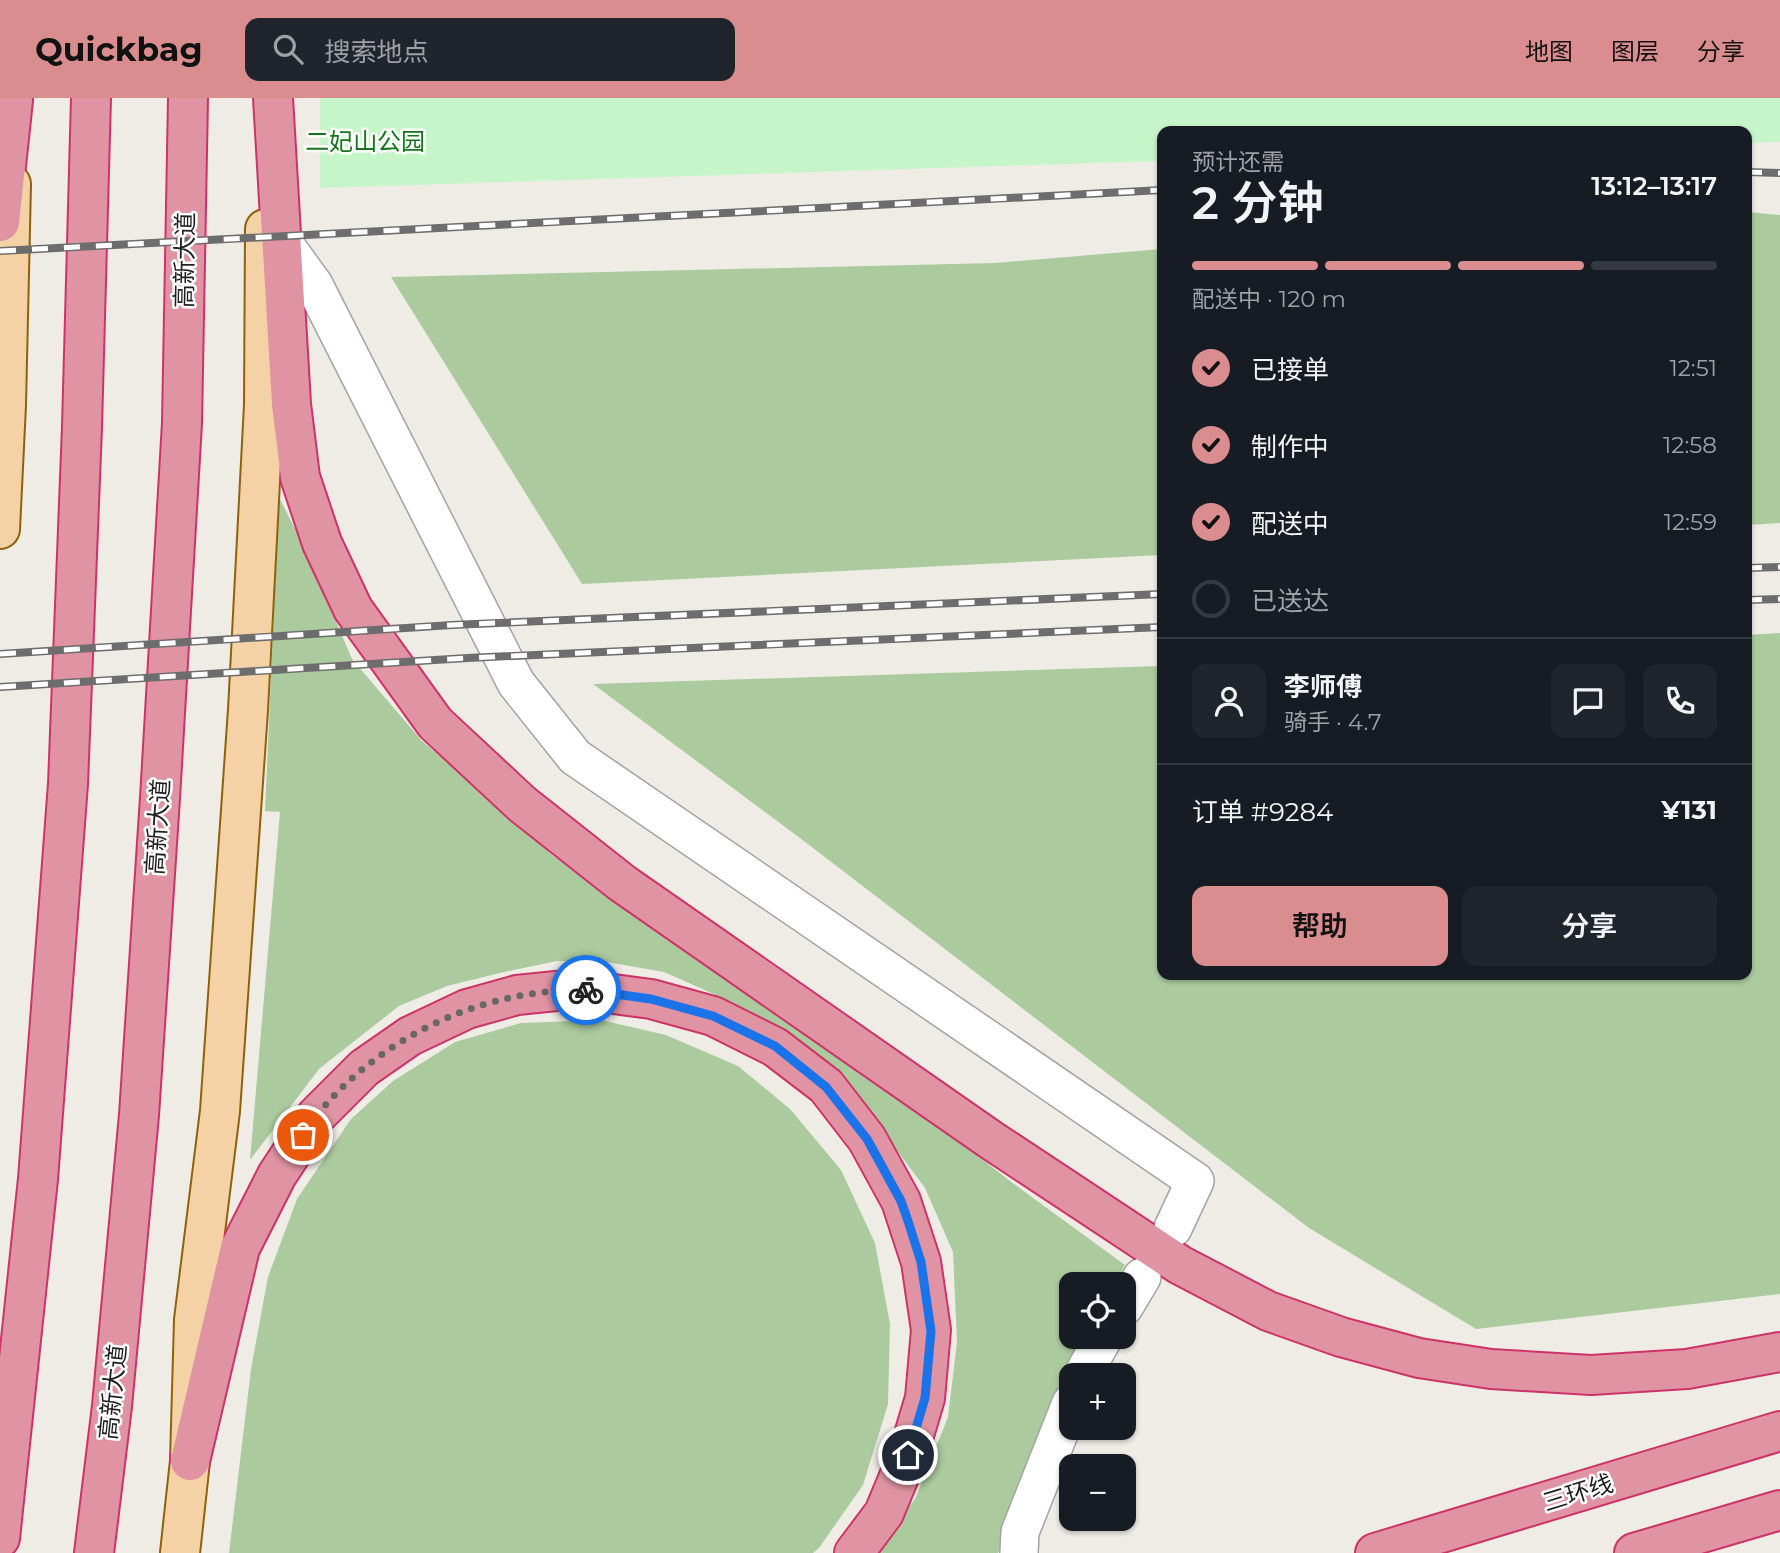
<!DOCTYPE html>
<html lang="zh">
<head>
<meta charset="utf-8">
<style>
	body { margin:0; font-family:Montserrat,"Noto Sans SC",sans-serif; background:#20242c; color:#f1f3f6; height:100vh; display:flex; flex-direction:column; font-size:26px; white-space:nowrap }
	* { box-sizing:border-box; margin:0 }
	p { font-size:23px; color:#9ea1a6 }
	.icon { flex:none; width:38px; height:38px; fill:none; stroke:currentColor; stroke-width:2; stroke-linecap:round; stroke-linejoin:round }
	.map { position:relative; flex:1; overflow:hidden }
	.panel { position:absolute; left:1157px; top:28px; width:595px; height:854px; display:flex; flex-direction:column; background:#171b24; border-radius:14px; box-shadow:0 2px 5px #0004 }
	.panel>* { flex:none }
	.tools { position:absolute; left:1059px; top:1174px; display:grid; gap:14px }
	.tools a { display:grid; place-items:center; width:77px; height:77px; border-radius:14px; background:#171b24; box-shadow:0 2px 5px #0004; font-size:35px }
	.pin { position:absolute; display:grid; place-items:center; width:60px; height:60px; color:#fff; margin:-30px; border:4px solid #fff; border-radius:50%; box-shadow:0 2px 7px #0007 }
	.courier { position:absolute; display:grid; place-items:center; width:70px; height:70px; margin:-35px; border:5px solid #1a73e8; border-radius:50%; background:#fff; color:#222; box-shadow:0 2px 9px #0007 }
	.headline em { font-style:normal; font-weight:600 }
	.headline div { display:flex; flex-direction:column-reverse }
	.headline { display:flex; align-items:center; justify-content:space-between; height:119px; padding:0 35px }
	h1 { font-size:46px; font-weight:600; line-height:52px }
	.bar { display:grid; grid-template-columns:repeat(4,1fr); gap:10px 7px; align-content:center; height:84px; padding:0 35px }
	.bar i { height:9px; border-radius:5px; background:#363941 }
	.bar .selected { background:#da8d8f }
	.bar p { grid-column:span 4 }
	.line { display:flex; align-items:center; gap:18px; padding:0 35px; border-top:2px solid #363941 }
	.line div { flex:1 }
	.round { display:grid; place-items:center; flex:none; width:74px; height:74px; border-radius:14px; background:#20242c }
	ol { padding:0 35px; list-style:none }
	li { display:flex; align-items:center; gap:21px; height:77px }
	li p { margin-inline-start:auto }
	li .icon { padding:7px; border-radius:50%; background:#da8d8f; color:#111; stroke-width:4 }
	li:last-child { color:#9ea1a6 }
	li i { width:38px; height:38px; border:4px solid #363941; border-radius:50% }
	.button { display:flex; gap:14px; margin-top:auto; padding:14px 35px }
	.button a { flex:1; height:80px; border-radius:14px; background:#da8d8f; color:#111; font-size:28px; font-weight:600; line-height:80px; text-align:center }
	.button a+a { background:#20242c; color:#f1f3f6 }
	header { display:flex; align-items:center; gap:42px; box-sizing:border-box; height:98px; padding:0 35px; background:#da8d8f; color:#111 }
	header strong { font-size:33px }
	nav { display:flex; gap:38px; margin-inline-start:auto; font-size:24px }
	.search { width:490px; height:63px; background:#20242c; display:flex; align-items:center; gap:18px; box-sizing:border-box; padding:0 24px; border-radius:14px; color:#9ea1a6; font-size:26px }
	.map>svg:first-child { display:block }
</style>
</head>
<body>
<header>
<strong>Quickbag</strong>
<div class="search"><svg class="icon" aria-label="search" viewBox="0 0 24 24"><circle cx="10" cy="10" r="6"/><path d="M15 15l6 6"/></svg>搜索地点</div>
<nav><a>地图</a><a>图层</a><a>分享</a></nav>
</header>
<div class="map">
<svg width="1780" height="1455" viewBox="0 0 1780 1455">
	<rect width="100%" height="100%" fill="#efece6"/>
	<path fill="#abcb9e" d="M1747,114L1780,117V425L1747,427Z
		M1162,151V457L582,486L391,179L995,165Z
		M279,399L307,455L352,561L422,643L471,683L553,758L727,874L906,1002L1010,1083L1125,1167L1114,1186H1071V1239H1086L1075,1259L1014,1399L998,1455H874L915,1401L948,1319L957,1244L953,1154L925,1090L863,1007L804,952L716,897L664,874L607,864L557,863L504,874L447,888L399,908L319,971L250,1062L280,714L265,713Z
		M1780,535V1196L1476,1231L1309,1130L800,740L593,586L1162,568V877H1746L1747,537Z
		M601,922L666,937L738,968L790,1011L841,1072L875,1145L890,1226L888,1306L863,1387L819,1450L813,1455H229L251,1271L268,1179L297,1101L351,1021L393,983L455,944L521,925Z"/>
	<path fill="#c7f5ca" d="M320,0H1780V44L1747,45L1746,33H1162V63L320,90Z"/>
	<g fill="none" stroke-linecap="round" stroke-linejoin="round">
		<g stroke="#a3a3a3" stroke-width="40">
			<path id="street" d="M282,143L314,187L516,585L575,659L1195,1083L1173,1130
				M1124,1209L1142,1179
				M1082,1278L1104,1239
				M1019,1455L1020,1434L1071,1305"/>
		</g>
		<g stroke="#8e620c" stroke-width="42">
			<path id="primary" d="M0,431L6,307L11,86
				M180,1455L190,1363L194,1222L220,1013L248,612L264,307L265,131"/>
		</g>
		<g stroke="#cd3369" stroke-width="42">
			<path id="highway" d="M273,0L291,306L300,379L322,445L353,511L435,625L522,706L622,785L991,1042L1180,1167L1268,1213L1341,1239L1419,1260L1491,1271L1591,1277L1687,1271L1780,1254
				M0,124L13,2
				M190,1363L240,1150L277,1077L316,1018L364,970L410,938L467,911L517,897L576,891L651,901L713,918L775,949L826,988L867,1041L901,1103L921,1164L931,1232L925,1300L908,1357L884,1415L854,1455
				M0,1440L38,1081L68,686L82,329L91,0
				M94,1455L112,1308L139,1017L160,700L182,325L188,0
				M1375,1455L1780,1333
				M1634,1455L1780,1412"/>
		</g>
		<use href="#street" stroke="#fff" stroke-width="37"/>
		<use href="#primary" stroke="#f4d2a5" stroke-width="38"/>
		<use href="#highway" stroke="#e094a3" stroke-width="38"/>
		<g stroke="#6d6d6d" stroke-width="8">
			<path id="rail" d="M1746,74L1780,75
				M0,153L1162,92
				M1746,470L1780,469
				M1746,502L1780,501
				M0,556L452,527L1162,496
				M0,589L467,560L1162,529"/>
		</g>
		<use href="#rail" stroke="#fff" stroke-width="5" stroke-dasharray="16" stroke-linecap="butt"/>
	</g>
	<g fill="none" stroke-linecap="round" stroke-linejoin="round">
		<path stroke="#686765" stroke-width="7" stroke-dasharray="0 12.6" d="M303,1037C353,960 447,906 538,895C554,893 570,890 586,892"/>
		<path stroke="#1a73e8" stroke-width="9" d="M586,892L651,901L713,918L775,948L826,989L867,1041L901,1103L908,1123L921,1164L931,1233L925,1300L908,1357"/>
	</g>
	<g text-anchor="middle" stroke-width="5" stroke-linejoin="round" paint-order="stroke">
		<g font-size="24" fill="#14751c" stroke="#fff">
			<text x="365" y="52">二妃山公园</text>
		</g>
		<g font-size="24" fill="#1f1f1f" stroke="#fff">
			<text transform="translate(185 162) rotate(-89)" y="8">高新大道</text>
			<text transform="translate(158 729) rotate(-86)" y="8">高新大道</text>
			<text transform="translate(113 1294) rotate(-84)" y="8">高新大道</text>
			<text transform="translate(1578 1395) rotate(-17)" y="8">三环线</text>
		</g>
	</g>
</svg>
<div class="tools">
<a><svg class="icon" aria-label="locate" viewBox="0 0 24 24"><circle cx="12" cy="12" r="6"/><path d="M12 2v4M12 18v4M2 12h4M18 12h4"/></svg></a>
<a>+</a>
<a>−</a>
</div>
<div class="pin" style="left:303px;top:1037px;background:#ea580c"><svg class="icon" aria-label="bag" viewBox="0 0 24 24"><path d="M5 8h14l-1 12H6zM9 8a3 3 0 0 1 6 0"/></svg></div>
<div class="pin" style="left:908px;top:1357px;background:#1f2937"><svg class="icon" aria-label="home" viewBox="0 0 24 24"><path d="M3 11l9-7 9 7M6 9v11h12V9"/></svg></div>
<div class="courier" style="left:586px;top:892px"><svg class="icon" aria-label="bike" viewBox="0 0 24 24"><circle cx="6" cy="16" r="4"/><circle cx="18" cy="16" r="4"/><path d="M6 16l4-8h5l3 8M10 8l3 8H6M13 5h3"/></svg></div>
<section class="panel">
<div class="headline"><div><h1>2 分钟</h1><p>预计还需</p></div><em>13:12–13:17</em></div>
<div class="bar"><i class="selected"></i><i class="selected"></i><i class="selected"></i><i></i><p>配送中 · 120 m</p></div>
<ol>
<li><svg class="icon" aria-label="check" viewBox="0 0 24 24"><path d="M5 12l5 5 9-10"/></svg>已接单<p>12:51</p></li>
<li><svg class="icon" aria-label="check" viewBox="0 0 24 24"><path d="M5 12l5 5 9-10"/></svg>制作中<p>12:58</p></li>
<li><svg class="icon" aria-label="check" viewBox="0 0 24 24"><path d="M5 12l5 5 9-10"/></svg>配送中<p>12:59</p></li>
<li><i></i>已送达</li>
</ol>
<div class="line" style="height:126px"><a class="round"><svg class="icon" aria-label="person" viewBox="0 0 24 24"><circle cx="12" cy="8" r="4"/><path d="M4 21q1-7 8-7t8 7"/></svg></a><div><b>李师傅</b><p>骑手 · 4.7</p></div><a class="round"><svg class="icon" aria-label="chat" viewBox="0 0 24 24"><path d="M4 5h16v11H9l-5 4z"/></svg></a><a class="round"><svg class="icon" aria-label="phone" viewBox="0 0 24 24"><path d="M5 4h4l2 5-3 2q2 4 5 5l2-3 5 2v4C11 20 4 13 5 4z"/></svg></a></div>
<div class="line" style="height:91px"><div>订单 #9284</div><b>¥131</b></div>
<div class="button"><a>帮助</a><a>分享</a></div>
</section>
</div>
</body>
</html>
